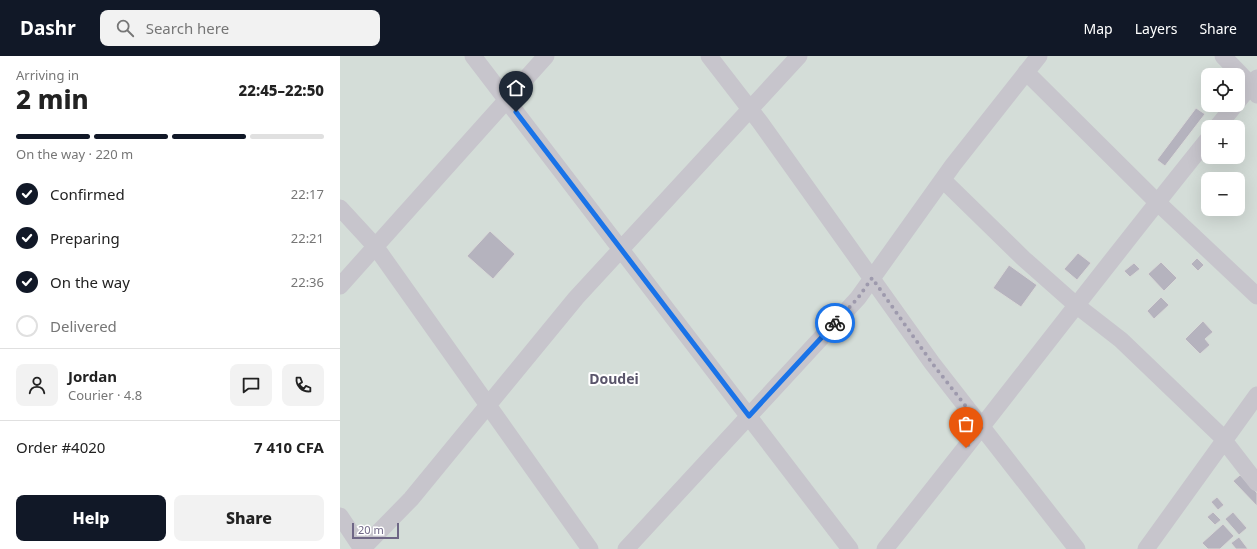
<!DOCTYPE html>
<html lang="en">
<head>
<meta charset="utf-8">
<style>
	body { margin:0; font-family:"Noto Sans",sans-serif; background:#f2f2f2; color:#222; height:100vh; display:flex; flex-direction:column; font-size:15px; white-space:nowrap }
	* { box-sizing:border-box; margin:0 }
	p { font-size:13px; color:#767676 }
	.icon { flex:none; width:22px; height:22px; fill:none; stroke:currentColor; stroke-width:2; stroke-linecap:round; stroke-linejoin:round }
	.map { position:relative; flex:1; overflow:hidden }
	.side { display:flex; flex-direction:column; background:#fff; width:340px }
	.side>* { flex:none }
	.tools { position:absolute; left:861px; top:12px; display:grid; gap:8px }
	.tools a { display:grid; place-items:center; width:44px; height:44px; border-radius:8px; background:#fff; box-shadow:0 4px 16px #0002; font-size:20px }
	.scale { position:absolute; left:12px; bottom:10px; width:47px; box-sizing:border-box; padding-left:4px; border:2px solid #6f6786; border-top:0; font-size:11px; line-height:14px; white-space:nowrap; color:#6f6786; -webkit-text-stroke:3px #fff; paint-order:stroke }
	.pin { position:absolute; display:grid; place-items:center; width:34px; height:34px; color:#fff; margin:-41px -17px; border-radius:50% 50% 50% 0; rotate:-45deg; box-shadow:0 0 4px #0007 }
	.pin .icon { rotate:45deg }
	.courier { position:absolute; display:grid; place-items:center; width:40px; height:40px; margin:-20px; border:3px solid #1a73e8; border-radius:50%; background:#fff; color:#222; box-shadow:0 1px 5px #0007 }
	.headline em { font-style:normal; font-weight:800 }
	.headline div { display:flex; flex-direction:column-reverse }
	.headline { display:flex; align-items:center; justify-content:space-between; height:68px; padding:0 16px }
	h1 { font-size:26px; font-weight:800; line-height:30px }
	.bar { display:grid; grid-template-columns:repeat(4,1fr); gap:6px 4px; align-content:center; height:48px; padding:0 16px }
	.bar i { height:5px; border-radius:3px; background:#e0e0e0 }
	.bar .current { background:#111827 }
	.bar p { grid-column:span 4 }
	.line { display:flex; align-items:center; gap:10px; padding:0 16px; border-top:1px solid #e0e0e0 }
	.line div { flex:1 }
	.round { display:grid; place-items:center; flex:none; width:42px; height:42px; border-radius:8px; background:#f2f2f2 }
	ol { padding:0 16px; list-style:none }
	li { display:flex; align-items:center; gap:12px; height:44px }
	li p { margin-inline-start:auto }
	li .icon { padding:4px; border-radius:50%; background:#111827; color:#fff; stroke-width:4 }
	li:last-child { color:#767676 }
	li i { width:22px; height:22px; border:2px solid #e0e0e0; border-radius:50% }
	.action { display:flex; gap:8px; margin-top:auto; padding:8px 16px }
	.action a { flex:1; height:46px; border-radius:8px; background:#111827; color:#fff; font-size:16px; font-weight:800; line-height:46px; text-align:center }
	.action a+a { background:#f2f2f2; color:#222 }
	header { display:flex; align-items:center; gap:24px; box-sizing:border-box; height:56px; padding:0 20px; background:#111827; color:#fff }
	header strong { font-size:19px }
	nav { display:flex; gap:22px; margin-inline-start:auto; font-size:14px }
	.search { width:280px; height:36px; background:#f2f2f2; display:flex; align-items:center; gap:10px; box-sizing:border-box; padding:0 14px; border-radius:8px; color:#767676; font-size:15px }
	main { display:flex; flex:1; min-height:0 }
	.map>svg:first-child { display:block }
</style>
</head>
<body>
<header>
<strong>Dashr</strong>
<div class="search"><svg class="icon" aria-label="search" viewBox="0 0 24 24"><circle cx="10" cy="10" r="6"/><path d="M15 15l6 6"/></svg>Search here</div>
<nav><a>Map</a><a>Layers</a><a>Share</a></nav>
</header>
<main>
<section class="side">
<div class="headline"><div><h1>2 min</h1><p>Arriving in</p></div><em>22:45–22:50</em></div>
<div class="bar"><i class="current"></i><i class="current"></i><i class="current"></i><i></i><p>On the way · 220 m</p></div>
<ol>
<li><svg class="icon" aria-label="check" viewBox="0 0 24 24"><path d="M5 12l5 5 9-10"/></svg>Confirmed<p>22:17</p></li>
<li><svg class="icon" aria-label="check" viewBox="0 0 24 24"><path d="M5 12l5 5 9-10"/></svg>Preparing<p>22:21</p></li>
<li><svg class="icon" aria-label="check" viewBox="0 0 24 24"><path d="M5 12l5 5 9-10"/></svg>On the way<p>22:36</p></li>
<li><i></i>Delivered</li>
</ol>
<div class="line" style="height:72px"><a class="round"><svg class="icon" aria-label="person" viewBox="0 0 24 24"><circle cx="12" cy="8" r="4"/><path d="M4 21q1-7 8-7t8 7"/></svg></a><div><b>Jordan</b><p>Courier · 4.8</p></div><a class="round"><svg class="icon" aria-label="chat" viewBox="0 0 24 24"><path d="M4 5h16v11H9l-5 4z"/></svg></a><a class="round"><svg class="icon" aria-label="phone" viewBox="0 0 24 24"><path d="M5 4h4l2 5-3 2q2 4 5 5l2-3 5 2v4C11 20 4 13 5 4z"/></svg></a></div>
<div class="line" style="height:52px"><div>Order #4020</div><b>7 410 CFA</b></div>
<div class="action"><a>Help</a><a>Share</a></div>
</section>
<div class="map">
<svg width="917" height="493" viewBox="0 0 917 493">
	<rect width="100%" height="100%" fill="#f5f8f5"/>
	<path fill="#d4ddd8" fill-rule="evenodd" d="M0,0H917V493H0ZM868,19H898V49H868ZM868,71H898V101H868ZM868,123H898V153H868Z"/>
	<path fill="#b5b3be" stroke="#d8d9d7" d="M856,52L865,58L825,110L817,104Z
		M150,175L175,198L153,223L127,200Z
		M738,197L751,207L737,224L724,213Z
		M857,202L864,209L858,215L851,208Z
		M821,206L837,222L824,235L808,218Z
		M794,207L800,213L790,221L784,215Z
		M669,209L697,229L681,251L653,232Z
		M821,241L829,249L814,263L807,255Z
		M863,265L873,276L865,283L870,289L860,298L845,283Z
		M900,419L917,437V450L893,425Z
		M877,441L884,449L878,454L871,446Z
		M873,456L881,464L875,469L867,461Z
		M893,456L907,472L899,479L885,463Z
		M883,468L894,480L880,493H868L862,487Z
		M899,481L908,493H896L891,487Z"/>
	<g fill="none" stroke-linecap="round" stroke-linejoin="round">
		<path stroke="#c7c5cc" stroke-width="17" d="M133,0L510,493
			M369,0L420,66L592,307L737,493
			M883,0L911,29L917,39
			M686,16L817,146L917,240
			M898,45L917,22
			M877,71L895,49
			M603,124L684,203L736,249L781,284L879,378L917,427
			M0,152L35,190L250,493
			M0,230L206,0
			M0,460L22,493
			M22,493L71,443L236,242L459,0
			M286,493L518,242L613,109L699,0
			M545,493C654,357 759,218 868,83
			M806,493L917,339"/>
	</g>
	<g fill="none" stroke-linecap="round" stroke-linejoin="round">
		<path stroke="#9e9aad" stroke-width="4" stroke-dasharray="0 7.2" d="M495,267L518,242L532,222L592,307L642,371L626,392"/>
		<path stroke="#1a73e8" stroke-width="5" d="M176,56L409,360L495,267"/>
	</g>
	<g text-anchor="middle" stroke-width="4" stroke-linejoin="round" paint-order="stroke">
		<g font-size="14" font-weight="bold" fill="#5a556b" stroke="#fff">
			<text x="274" y="328">Doudei</text>
		</g>
	</g>
</svg>
<div class="tools">
<a><svg class="icon" aria-label="locate" viewBox="0 0 24 24"><circle cx="12" cy="12" r="6"/><path d="M12 2v4M12 18v4M2 12h4M18 12h4"/></svg></a>
<a>+</a>
<a>−</a>
</div>
<div class="scale">20 m</div>
<div class="pin" style="left:626px;top:392px;background:#ea580c"><svg class="icon" aria-label="bag" viewBox="0 0 24 24"><path d="M5 8h14l-1 12H6zM9 8a3 3 0 0 1 6 0"/></svg></div>
<div class="pin" style="left:176px;top:56px;background:#1f2937"><svg class="icon" aria-label="home" viewBox="0 0 24 24"><path d="M3 11l9-7 9 7M6 9v11h12V9"/></svg></div>
<div class="courier" style="left:495px;top:267px"><svg class="icon" aria-label="bike" viewBox="0 0 24 24"><circle cx="6" cy="16" r="4"/><circle cx="18" cy="16" r="4"/><path d="M6 16l4-8h5l3 8M10 8l3 8H6M13 5h3"/></svg></div>
</div>
</main>
</body>
</html>
